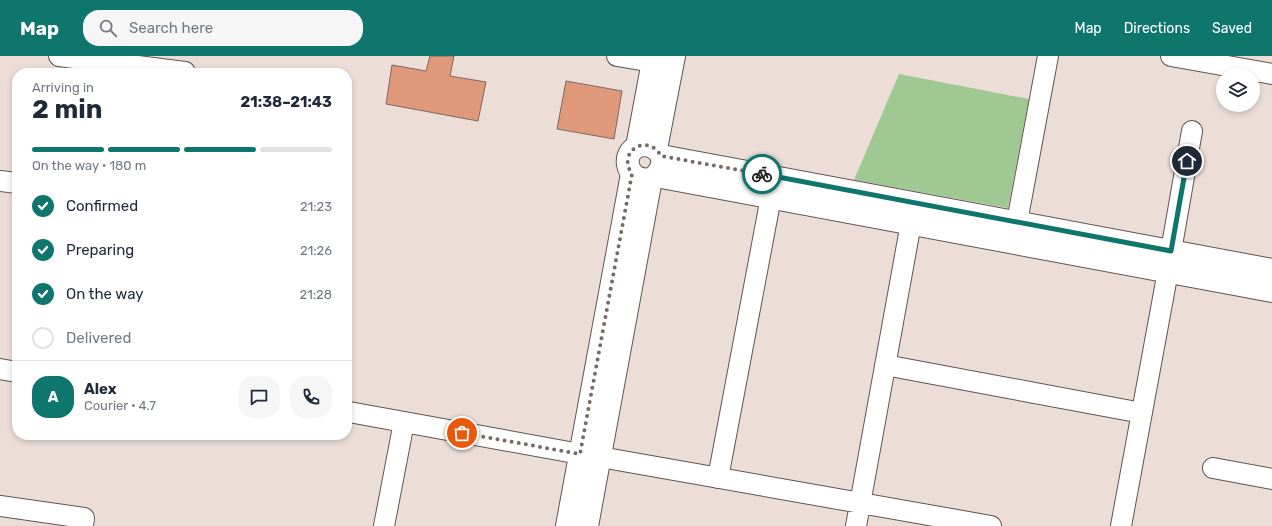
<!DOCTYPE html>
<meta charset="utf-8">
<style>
:root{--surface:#fff;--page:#f6f6f7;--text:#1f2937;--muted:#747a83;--line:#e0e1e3;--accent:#0f766e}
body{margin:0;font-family:Rubik,sans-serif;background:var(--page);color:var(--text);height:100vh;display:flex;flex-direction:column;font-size:15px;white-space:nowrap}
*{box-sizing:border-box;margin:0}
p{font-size:13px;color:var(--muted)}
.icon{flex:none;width:22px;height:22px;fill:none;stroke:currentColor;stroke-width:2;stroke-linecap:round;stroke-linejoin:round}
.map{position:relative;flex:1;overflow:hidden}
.drawer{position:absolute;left:12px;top:12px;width:340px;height:372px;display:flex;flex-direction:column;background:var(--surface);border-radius:16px;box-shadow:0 2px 6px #0003}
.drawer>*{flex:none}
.tools{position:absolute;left:1216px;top:12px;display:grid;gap:8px}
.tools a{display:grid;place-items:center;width:44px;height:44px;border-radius:50%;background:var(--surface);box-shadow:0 2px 6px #0003;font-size:20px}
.pin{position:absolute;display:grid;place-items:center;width:34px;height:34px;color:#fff;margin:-17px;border:2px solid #fff;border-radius:50%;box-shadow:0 1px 4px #0007}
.courier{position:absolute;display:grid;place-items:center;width:40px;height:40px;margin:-20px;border:3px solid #0f766e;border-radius:50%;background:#fff;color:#222;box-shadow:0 1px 5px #0007}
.overview em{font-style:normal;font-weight:700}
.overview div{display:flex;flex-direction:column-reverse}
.overview{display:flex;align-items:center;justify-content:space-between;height:68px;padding:0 20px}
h1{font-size:26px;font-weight:700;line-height:30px}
.bar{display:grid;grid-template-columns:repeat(4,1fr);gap:6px 4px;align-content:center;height:48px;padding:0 20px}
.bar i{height:5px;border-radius:3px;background:var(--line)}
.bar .active{background:var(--accent)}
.bar p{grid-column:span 4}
.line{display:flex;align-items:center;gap:10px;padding:0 20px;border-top:1px solid var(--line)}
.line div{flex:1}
.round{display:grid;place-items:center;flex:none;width:42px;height:42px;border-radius:16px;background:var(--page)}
ol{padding:0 20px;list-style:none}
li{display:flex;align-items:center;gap:12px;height:44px}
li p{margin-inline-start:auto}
li .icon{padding:4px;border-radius:50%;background:var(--accent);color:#fff;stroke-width:4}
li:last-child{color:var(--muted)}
li i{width:22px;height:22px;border:2px solid var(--line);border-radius:50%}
header{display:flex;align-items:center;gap:24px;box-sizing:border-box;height:56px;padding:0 20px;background:var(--accent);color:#fff}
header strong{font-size:19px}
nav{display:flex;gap:22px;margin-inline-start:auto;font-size:14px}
.search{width:280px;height:36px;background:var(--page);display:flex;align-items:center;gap:10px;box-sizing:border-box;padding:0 14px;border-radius:16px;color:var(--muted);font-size:15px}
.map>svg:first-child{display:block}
</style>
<header>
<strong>Map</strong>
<div class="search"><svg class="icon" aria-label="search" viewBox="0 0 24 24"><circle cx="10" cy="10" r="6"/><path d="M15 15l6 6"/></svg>Search here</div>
<nav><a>Map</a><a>Directions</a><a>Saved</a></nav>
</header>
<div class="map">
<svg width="1272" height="470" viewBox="0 0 1272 470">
<rect width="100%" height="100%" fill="#ecddd7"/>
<path fill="#9fc893" d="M899,18L1029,43L1008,152L854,124Z"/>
<path fill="#df987a" stroke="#776a65" d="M430,0H454L450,20L486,26L478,65L386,48L392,9L426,15Z
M566,25L622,35L614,83L557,73Z"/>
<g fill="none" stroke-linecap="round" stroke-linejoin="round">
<defs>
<path id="minor" d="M59,0L185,16
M617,0L653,6
M1171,0L1272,18
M0,125L17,127
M1017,166L1048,0
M1171,195L1192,75
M885,309L1142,357
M0,313L17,316
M349,356L580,398
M600,401L991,470
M1213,412L1272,423
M718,422L771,141
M0,450L84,462L83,470
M384,470L404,366
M856,470L911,167
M1121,470L1168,215"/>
<path id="tertiary" d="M637,91L654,0
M656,93L674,0
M661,100L1272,214
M656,120L1272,235
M567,470L632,118
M587,470L651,123C661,117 667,104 658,95C654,91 649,89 644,89C619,91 624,128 651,123"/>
</defs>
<use href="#minor" stroke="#615550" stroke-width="22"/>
<use href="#tertiary" stroke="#615550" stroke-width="24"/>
<use href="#minor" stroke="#fff" stroke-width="20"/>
<use href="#tertiary" stroke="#fff" stroke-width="22"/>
</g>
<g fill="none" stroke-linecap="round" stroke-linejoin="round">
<path stroke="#746b67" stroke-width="4" stroke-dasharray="0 7.2" d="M462,377L580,398L632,118C616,94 649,77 661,100L762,118"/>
<path stroke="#0f766e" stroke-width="5" d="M762,118L1171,195L1187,105"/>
</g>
</svg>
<div class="tools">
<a><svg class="icon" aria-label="layers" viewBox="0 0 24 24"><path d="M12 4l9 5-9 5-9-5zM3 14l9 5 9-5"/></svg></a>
</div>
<div class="pin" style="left:462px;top:377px;background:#ea580c"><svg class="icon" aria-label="bag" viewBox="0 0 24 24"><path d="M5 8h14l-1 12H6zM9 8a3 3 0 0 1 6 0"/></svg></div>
<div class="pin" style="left:1187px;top:105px;background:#1f2937"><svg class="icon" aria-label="home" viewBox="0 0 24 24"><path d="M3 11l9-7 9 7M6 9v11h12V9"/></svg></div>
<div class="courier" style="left:762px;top:118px"><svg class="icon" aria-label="bike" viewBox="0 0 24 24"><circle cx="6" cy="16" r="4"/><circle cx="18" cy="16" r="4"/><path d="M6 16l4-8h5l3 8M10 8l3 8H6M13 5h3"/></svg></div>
<section class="drawer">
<div class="overview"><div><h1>2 min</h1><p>Arriving in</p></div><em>21:38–21:43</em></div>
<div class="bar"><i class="active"></i><i class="active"></i><i class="active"></i><i></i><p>On the way · 180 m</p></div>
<ol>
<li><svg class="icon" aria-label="check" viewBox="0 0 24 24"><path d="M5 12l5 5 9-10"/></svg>Confirmed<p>21:23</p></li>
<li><svg class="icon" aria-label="check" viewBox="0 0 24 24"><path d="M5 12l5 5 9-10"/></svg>Preparing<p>21:26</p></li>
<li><svg class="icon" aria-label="check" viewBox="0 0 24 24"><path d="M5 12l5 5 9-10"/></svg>On the way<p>21:28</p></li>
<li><i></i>Delivered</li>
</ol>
<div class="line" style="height:72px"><b class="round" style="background:var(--accent);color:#fff">A</b><div><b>Alex</b><p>Courier · 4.7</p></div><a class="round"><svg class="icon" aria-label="chat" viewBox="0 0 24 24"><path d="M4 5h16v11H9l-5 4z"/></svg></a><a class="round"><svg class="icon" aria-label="phone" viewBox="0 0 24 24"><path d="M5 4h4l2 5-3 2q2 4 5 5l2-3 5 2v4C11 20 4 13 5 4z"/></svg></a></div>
</section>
</div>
